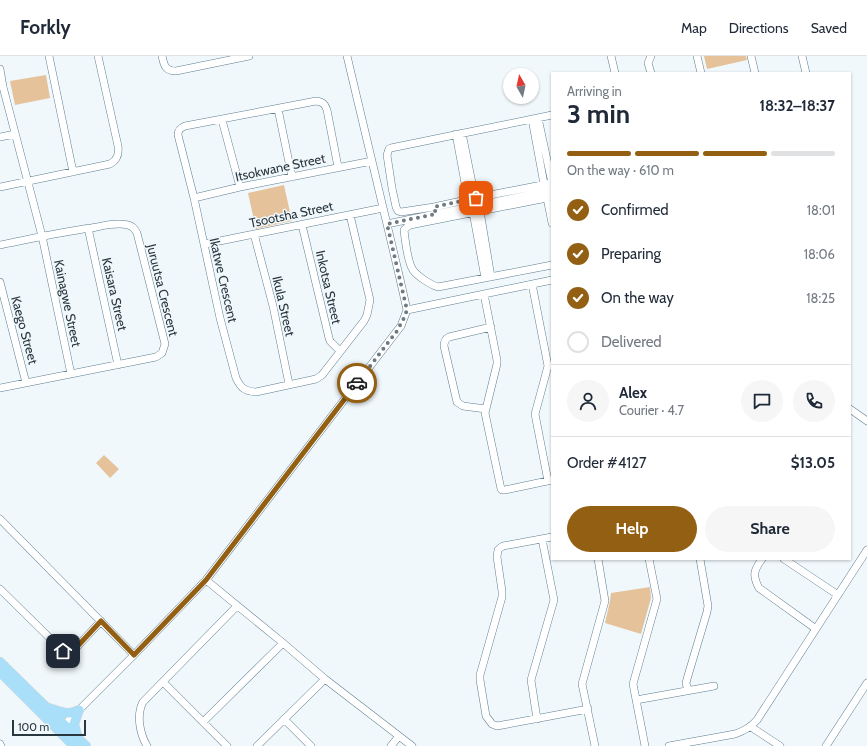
<!DOCTYPE html>
<meta charset="utf-8">
<style>
:root{--surface:#fff;--page:#f6f6f7;--text:#1f2937;--muted:#747a83;--line:#e0e1e3;--accent:#935f12}
body{margin:0;font-family:Cabin,sans-serif;background:var(--page);color:var(--text);height:100vh;display:flex;flex-direction:column;font-size:15px;white-space:nowrap}
*{box-sizing:border-box;margin:0}
p{font-size:13px;color:var(--muted)}
.icon{flex:none;width:22px;height:22px;fill:none;stroke:currentColor;stroke-width:2;stroke-linecap:round;stroke-linejoin:round}
.map{position:relative;flex:1;overflow:hidden}
.panel{position:absolute;left:551px;top:16px;width:300px;height:488px;display:flex;flex-direction:column;background:var(--surface);border-radius:0px;box-shadow:0 1px 3px #0004}
.panel>*{flex:none}
.needle{width:26px;rotate:351deg}
.fabs{position:absolute;left:503px;top:12px;display:grid;gap:8px}
.fabs a{display:grid;place-items:center;width:36px;height:36px;border-radius:50%;background:var(--surface);box-shadow:0 1px 3px #0004;font-size:20px}
.scale{position:absolute;left:12px;bottom:10px;width:74px;box-sizing:border-box;padding-left:4px;border:2px solid #29373f;border-top:0;font-size:11px;line-height:14px;white-space:nowrap;color:#29373f;-webkit-text-stroke:3px #f1f8fc;paint-order:stroke}
.pin{position:absolute;display:grid;place-items:center;width:34px;height:34px;color:#fff;margin:-17px;border-radius:8px;box-shadow:0 2px 6px #0006}
.courier{position:absolute;display:grid;place-items:center;width:40px;height:40px;margin:-20px;border:3px solid #935f12;border-radius:50%;background:#fff;color:#222;box-shadow:0 1px 5px #0007}
.overview em{font-style:normal;font-weight:700}
.overview div{display:flex;flex-direction:column-reverse}
.overview{display:flex;align-items:center;justify-content:space-between;height:68px;padding:0 16px}
h1{font-size:26px;font-weight:700;line-height:30px}
.bar{display:grid;grid-template-columns:repeat(4,1fr);gap:6px 4px;align-content:center;height:48px;padding:0 16px}
.bar i{height:5px;border-radius:3px;background:var(--line)}
.bar .active{background:var(--accent)}
.bar p{grid-column:span 4}
.line{display:flex;align-items:center;gap:10px;padding:0 16px;border-top:1px solid var(--line)}
.line div{flex:1}
.round{display:grid;place-items:center;flex:none;width:42px;height:42px;border-radius:21px;background:var(--page)}
ol{padding:0 16px;list-style:none}
li{display:flex;align-items:center;gap:12px;height:44px}
li p{margin-inline-start:auto}
li .icon{padding:4px;border-radius:50%;background:var(--accent);color:#fff;stroke-width:4}
li:last-child{color:var(--muted)}
li i{width:22px;height:22px;border:2px solid var(--line);border-radius:50%}
.button{display:flex;gap:8px;margin-top:auto;padding:8px 16px}
.button a{flex:1;height:46px;border-radius:24px;background:var(--accent);color:#fff;font-size:16px;font-weight:700;line-height:46px;text-align:center}
.button a+a{background:var(--page);color:var(--text)}
header{display:flex;align-items:center;gap:24px;box-sizing:border-box;height:56px;padding:0 20px;background:var(--surface);border-bottom:1px solid var(--line)}
header strong{font-size:19px}
nav{display:flex;gap:22px;margin-inline-start:auto;font-size:14px}
.map>svg:first-child{display:block}
</style>
<header>
<strong>Forkly</strong>
<nav><a>Map</a><a>Directions</a><a>Saved</a></nav>
</header>
<div class="map">
<svg width="867" height="690" viewBox="0 0 867 690">
<rect width="100%" height="100%" fill="#f1f8fc"/>
<path fill="#e5c29a" d="M704,0H746L747,4L707,13Z
M46,19L50,42L15,49L10,25Z
M284,129L292,165L256,173L248,137Z
M104,399L119,413L110,422L96,407Z
M650,531L651,542L641,578L605,567L610,545L611,537Z"/>
<g fill="none" stroke-linecap="round" stroke-linejoin="round">
<defs>
<path id="minor" d="M49,0L73,116
M162,0C164,9 165,15 176,15L249,0
M611,0L615,17
M651,0L648,7L651,17
M697,0L701,17
M751,0L755,17
M802,0L806,17
M0,13L3,31L42,180L71,318
M278,53L292,121
M552,59L391,92L389,93L387,99L392,132L396,151L398,155L401,156L434,151L475,142L552,127
M538,62L552,127
M532,63L544,128
M222,64L240,131
M462,77L475,142
M456,78L468,143
M0,81L15,78
M338,111L327,54C325,48 323,46 316,45L185,70C180,72 178,74 178,79L194,142L220,262L236,322C241,332 244,335 256,336L316,323L322,319L364,265L367,259L370,244L350,159
M0,131L110,108C118,104 119,98 118,90L98,0
M552,141L410,169L407,171L404,174C405,183 408,207 413,214C417,220 431,229 438,231L552,209
M194,142L240,131L372,105
M547,142L552,167
M480,155L491,221
M473,156L485,222
M387,168L552,134
M302,169L329,282L330,285L340,295
M88,172L118,309
M254,178L273,250L289,328
M205,188L383,152
M0,189C30,183 60,176 91,172C103,170 116,166 128,169C133,170 135,173 137,177L165,288L162,297L156,301L0,332
M0,226L26,327
M532,228L548,310L535,358L548,425
M484,238L497,304V308L485,357L501,433L502,434H505L552,424
M407,254L552,224
M486,353L463,350L457,346L444,290C444,286 445,283 449,281L491,271
M850,353L867,365
M0,463L134,599
M552,481L503,490L500,492L498,494L497,501L502,535V541L480,619V624L486,660L492,668L497,670L588,653
M762,503C754,514 752,519 759,532L816,573
M784,503L838,539
M206,524L283,587L325,623L412,690
M0,533L63,595L68,596L74,594L101,565
M163,626L227,690
M688,635L686,627L687,623L707,556L708,550L700,503
M636,644L714,630
M284,663L311,690
M537,663L531,624L554,544L542,483
M203,666L283,587
M751,671L780,690
M61,672L134,599L206,524L397,275L401,270L407,254L400,223L347,0
M0,688L1,690
M147,690C140,678 136,659 143,646L237,550
M257,690L325,623
M391,690L399,680
M595,690L582,628L605,545L598,503
M645,690L633,628L657,543L649,503
M669,690L735,678C744,675 751,671 757,664L867,494
M826,690L867,627"/>
<path id="major" d="M0,606L86,690
M0,616L74,690
M49,652C61,656 68,660 79,654
M77,679L74,668L79,654"/>
</defs>
<use href="#minor" stroke="#5d7e90" stroke-width="8"/>
<use href="#major" stroke="#d0d3d5" stroke-width="10"/>
<use href="#minor" stroke="#fff" stroke-width="7"/>
<use href="#major" stroke="#aadff9" stroke-width="9"/>
</g>
<g fill="none" stroke-linecap="round" stroke-linejoin="round">
<path stroke="#6f7b81" stroke-width="4" stroke-dasharray="0 7.2" d="M357,327L397,275L404,262L407,254L400,224L387,168L436,158L434,151L476,142"/>
<path stroke="#935f12" stroke-width="5" d="M63,595L68,596L74,594L101,565L134,599L206,524L357,327"/>
</g>
<g text-anchor="middle" stroke-width="3" stroke-linejoin="round" paint-order="stroke">
<g font-size="13" fill="#29373f" stroke="#f1f8fc">
<text transform="translate(280 111) rotate(-12)" y="5">Itsokwane Street</text>
<text transform="translate(291 158) rotate(-12)" y="5">Tsootsha Street</text>
<text transform="translate(224 224) rotate(77)" y="5">Ikatwe Crescent</text>
<text transform="translate(329 231) rotate(77)" y="5">Inkotsa Street</text>
<text transform="translate(163 234) rotate(76)" y="5">Juruutsa Crescent</text>
<text transform="translate(115 238) rotate(77)" y="5">Kaisara Street</text>
<text transform="translate(68 247) rotate(78)" y="5">Kainagwe Street</text>
<text transform="translate(284 250) rotate(77)" y="5">Ikula Street</text>
<text transform="translate(25 274) rotate(75)" y="5">Kaego Street</text>
</g>
</g>
</svg>
<div class="fabs">
<a><svg class="needle" viewBox="-14 -14 28 28"><path d="M0-13l5 13h-10z" fill="#e53935"/><path d="M0 13l5-13h-10z" fill="#747a83"/></svg></a>
</div>
<div class="scale">100 m</div>
<div class="pin" style="left:476px;top:142px;background:#ea580c"><svg class="icon" aria-label="bag" viewBox="0 0 24 24"><path d="M5 8h14l-1 12H6zM9 8a3 3 0 0 1 6 0"/></svg></div>
<div class="pin" style="left:63px;top:595px;background:#1f2937"><svg class="icon" aria-label="home" viewBox="0 0 24 24"><path d="M3 11l9-7 9 7M6 9v11h12V9"/></svg></div>
<div class="courier" style="left:357px;top:327px"><svg class="icon" aria-label="car" viewBox="0 0 24 24"><path d="M5 17H2v-5l4-1 3-4h7l3 4 3 1v5h-3M9 17h6M6 11h13"/><circle cx="7" cy="17" r="2"/><circle cx="17" cy="17" r="2"/></svg></div>
<section class="panel">
<div class="overview"><div><h1>3 min</h1><p>Arriving in</p></div><em>18:32–18:37</em></div>
<div class="bar"><i class="active"></i><i class="active"></i><i class="active"></i><i></i><p>On the way · 610 m</p></div>
<ol>
<li><svg class="icon" aria-label="check" viewBox="0 0 24 24"><path d="M5 12l5 5 9-10"/></svg>Confirmed<p>18:01</p></li>
<li><svg class="icon" aria-label="check" viewBox="0 0 24 24"><path d="M5 12l5 5 9-10"/></svg>Preparing<p>18:06</p></li>
<li><svg class="icon" aria-label="check" viewBox="0 0 24 24"><path d="M5 12l5 5 9-10"/></svg>On the way<p>18:25</p></li>
<li><i></i>Delivered</li>
</ol>
<div class="line" style="height:72px"><a class="round"><svg class="icon" aria-label="person" viewBox="0 0 24 24"><circle cx="12" cy="8" r="4"/><path d="M4 21q1-7 8-7t8 7"/></svg></a><div><b>Alex</b><p>Courier · 4.7</p></div><a class="round"><svg class="icon" aria-label="chat" viewBox="0 0 24 24"><path d="M4 5h16v11H9l-5 4z"/></svg></a><a class="round"><svg class="icon" aria-label="phone" viewBox="0 0 24 24"><path d="M5 4h4l2 5-3 2q2 4 5 5l2-3 5 2v4C11 20 4 13 5 4z"/></svg></a></div>
<div class="line" style="height:52px"><div>Order #4127</div><b>$13.05</b></div>
<div class="button"><a>Help</a><a>Share</a></div>
</section>
</div>
